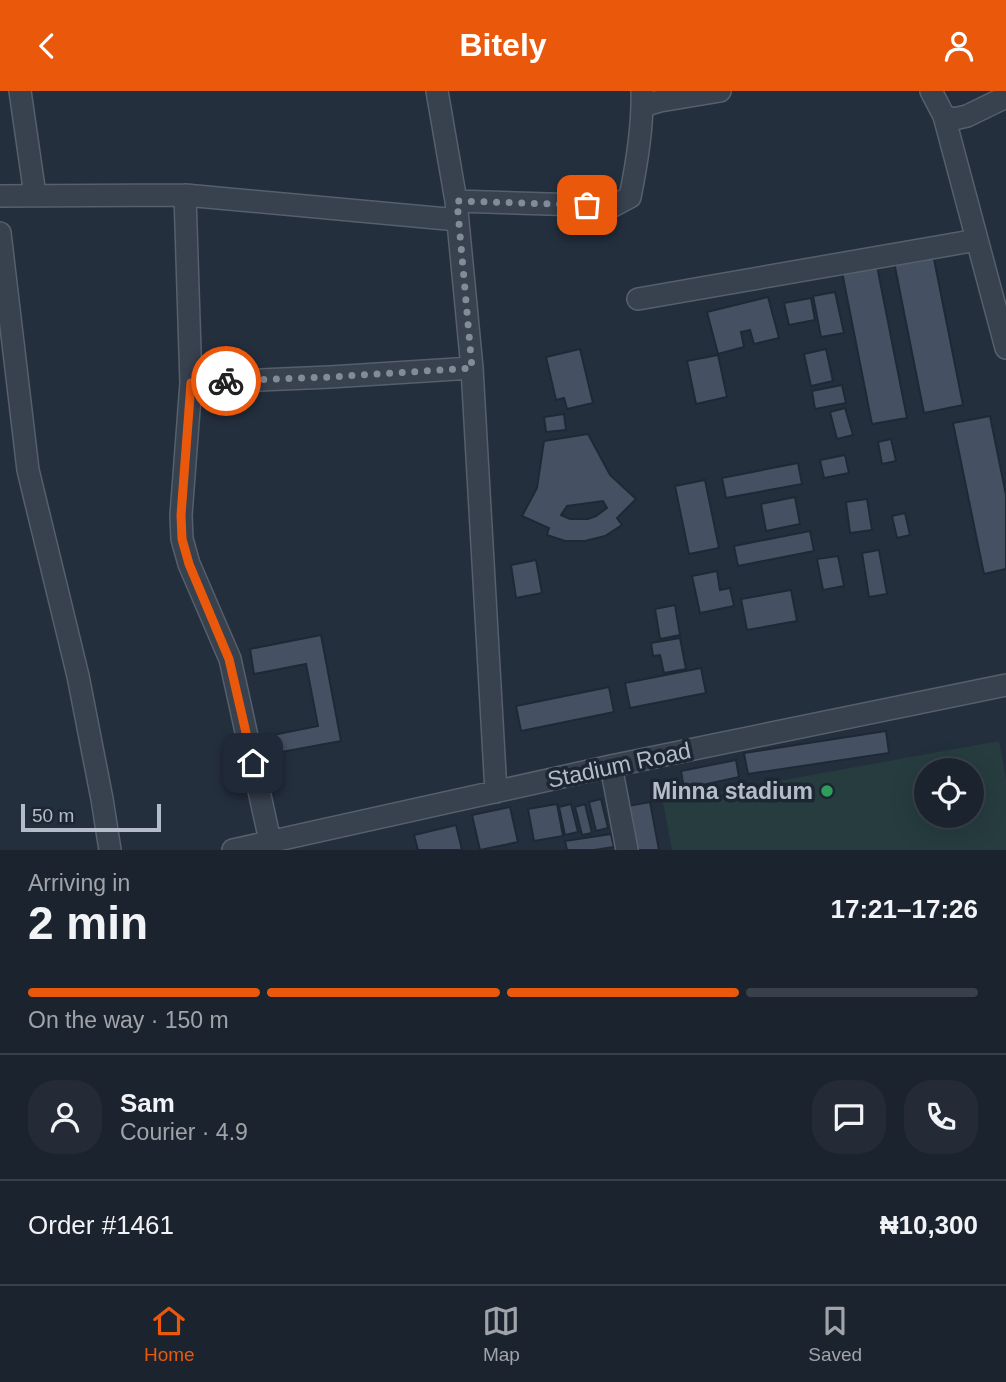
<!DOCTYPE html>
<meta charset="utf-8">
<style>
:root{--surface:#1b232e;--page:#242b36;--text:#f1f3f6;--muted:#a0a4aa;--line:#39404a;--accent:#ea580c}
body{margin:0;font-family:Helvetica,sans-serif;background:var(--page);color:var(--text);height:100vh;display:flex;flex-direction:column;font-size:26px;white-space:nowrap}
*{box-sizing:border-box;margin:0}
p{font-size:23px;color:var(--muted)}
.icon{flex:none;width:38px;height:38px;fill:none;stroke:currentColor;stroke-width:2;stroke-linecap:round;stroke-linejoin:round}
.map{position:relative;height:759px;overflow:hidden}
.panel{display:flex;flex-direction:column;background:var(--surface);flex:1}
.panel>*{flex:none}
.fabs{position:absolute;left:914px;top:667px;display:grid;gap:14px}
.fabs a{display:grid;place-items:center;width:70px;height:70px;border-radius:50%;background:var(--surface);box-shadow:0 7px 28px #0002,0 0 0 2px var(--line);font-size:35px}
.scale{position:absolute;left:21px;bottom:18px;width:140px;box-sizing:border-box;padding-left:7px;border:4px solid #b4bcc9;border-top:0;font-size:19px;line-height:24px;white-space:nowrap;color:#b4bcc9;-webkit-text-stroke:5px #1d2633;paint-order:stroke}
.pin{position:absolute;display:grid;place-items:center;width:60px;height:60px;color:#fff;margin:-30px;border-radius:14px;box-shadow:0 4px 10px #0006}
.courier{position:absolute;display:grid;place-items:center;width:70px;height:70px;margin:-35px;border:5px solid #ea580c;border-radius:50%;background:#fff;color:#222;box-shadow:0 2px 9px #0007}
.headline em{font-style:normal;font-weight:600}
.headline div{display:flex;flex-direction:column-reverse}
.headline{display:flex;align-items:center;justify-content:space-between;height:119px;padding:0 28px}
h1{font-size:46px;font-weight:600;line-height:52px}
.bar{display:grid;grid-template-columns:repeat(4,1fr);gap:10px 7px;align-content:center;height:84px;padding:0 28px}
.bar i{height:9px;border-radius:5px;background:var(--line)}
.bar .current{background:var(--accent)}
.bar p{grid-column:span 4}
.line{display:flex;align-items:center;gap:18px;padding:0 28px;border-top:2px solid var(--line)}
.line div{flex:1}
.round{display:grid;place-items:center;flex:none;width:74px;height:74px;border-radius:28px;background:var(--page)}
header{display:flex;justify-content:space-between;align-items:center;height:91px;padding:0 28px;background:var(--accent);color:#fff;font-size:32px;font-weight:600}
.menu{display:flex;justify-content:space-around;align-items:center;height:98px;border-top:2px solid var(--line);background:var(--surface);font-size:19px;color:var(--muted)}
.menu a{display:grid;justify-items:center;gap:4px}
.menu .current{color:var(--accent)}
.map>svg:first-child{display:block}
</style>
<header><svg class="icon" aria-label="back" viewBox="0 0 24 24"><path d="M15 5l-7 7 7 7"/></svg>Bitely<svg class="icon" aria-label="person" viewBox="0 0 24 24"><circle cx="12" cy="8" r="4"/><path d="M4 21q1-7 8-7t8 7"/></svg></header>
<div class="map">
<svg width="1006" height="759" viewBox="0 0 1006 759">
<rect width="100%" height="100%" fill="#242f3e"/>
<path fill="#263c3f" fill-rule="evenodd" d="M999,650L1006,688V759H672L663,711ZM926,679H971V724H926Z"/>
<path fill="#455162" stroke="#1f2835" stroke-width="2" fill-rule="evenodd" d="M933,163L963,314L924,322L894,171Z
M877,175L907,327L872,333L842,181Z
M835,201L844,242L821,246L813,205Z
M768,206L779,247L754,253L750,239L741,241L744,256L718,263L707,221Z
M811,207L815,229L789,234L784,212Z
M580,258L593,312L567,318L564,307L556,309L546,266Z
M826,258L833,290L811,295L804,263Z
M718,264L727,306L696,313L687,270Z
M842,294L846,312L815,318L812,300Z
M845,317L853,344L837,348L830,321Z
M564,323L566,339L546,341L544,326Z
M990,325L1006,404V478L984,483L953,332Z
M588,343L610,384L636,408L617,427L622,434L605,445L585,450H565L547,444L549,437L522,425L537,397L544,350ZM603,410L607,417L596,425L588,428H570L561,424L567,415Z
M891,348L896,370L882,373L878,351Z
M845,364L849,382L824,387L820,369Z
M798,372L802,393L726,407L722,387Z
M705,389L719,457L689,463L675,395Z
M795,406L800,433L766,440L761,413Z
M867,408L872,439L850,442L846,411Z
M905,422L910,444L897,447L892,425Z
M810,440L814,460L738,475L734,455Z
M879,459L887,503L869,506L862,462Z
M838,465L844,495L823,499L817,468Z
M536,469L542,502L516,507L511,474Z
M717,480L720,499L730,497L734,515L700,522L692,485Z
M791,499L797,530L747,539L741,508Z
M675,514L680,544L660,548L655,518Z
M321,544L341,650L271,663L268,645L318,635L306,573L254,583L250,558Z
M680,547L686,578L664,582L660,564L653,565L651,552Z
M701,577L706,602L630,617L625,592Z
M609,596L614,621L521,640L516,615Z
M886,640L889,662L748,683L744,662Z
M736,669L739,686L684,698L681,680Z
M601,708L608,737L596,740L589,711Z
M650,711L659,759H636L628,715Z
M557,713L563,745L534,750L528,718Z
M571,713L578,741L565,744L559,716Z
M585,713L592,742L582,744L575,716Z
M510,716L518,751L480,759L472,724Z
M456,734L462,759H418L414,744Z
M611,743L614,756L594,759H567L565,750Z"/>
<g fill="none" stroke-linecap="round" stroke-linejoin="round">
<defs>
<path id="minor" d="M20,0L35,104
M437,0L456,110L472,277L496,701
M931,0L944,25L954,28L967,25L1006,6
M643,15L660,10L720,0
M944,25L1006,257
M185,104L191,292L181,424L182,448L189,473L230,568L272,759
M0,105L185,104L458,129
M456,110L613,115L630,106C637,72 643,35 642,0
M0,142L28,379L78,585L102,708L110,759
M638,208L977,149
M191,292L330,286L472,277
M611,675L627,759
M233,759L611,675L1006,594"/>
</defs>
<use href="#minor" stroke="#565f6c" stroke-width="24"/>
<use href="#minor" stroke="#38414e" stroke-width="21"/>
</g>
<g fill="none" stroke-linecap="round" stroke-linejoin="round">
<path stroke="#828b98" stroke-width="7" stroke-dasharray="0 12.6" d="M226,290L330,286L472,277L457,110L587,114"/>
<path stroke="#ea580c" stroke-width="9" d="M226,290L191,292L181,424L182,448L189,473L229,568L253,672"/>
</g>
<circle fill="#2e9e5b" stroke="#1d2633" stroke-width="2.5" cx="827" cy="700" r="7"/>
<g text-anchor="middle" stroke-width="7" stroke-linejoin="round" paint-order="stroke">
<g font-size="23" fill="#b4bcc9" stroke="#1d2633">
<text transform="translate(619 674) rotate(-12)" y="8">Stadium Road</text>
</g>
<g font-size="23" font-weight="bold" fill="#b4bcc9" stroke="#1d2633" text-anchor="end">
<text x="813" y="708">Minna stadium</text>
</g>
</g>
</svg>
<div class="fabs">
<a><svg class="icon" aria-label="locate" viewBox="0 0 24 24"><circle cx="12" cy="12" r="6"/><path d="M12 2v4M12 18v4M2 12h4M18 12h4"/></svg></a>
</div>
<div class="scale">50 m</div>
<div class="pin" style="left:587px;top:114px;background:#ea580c"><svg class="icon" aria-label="bag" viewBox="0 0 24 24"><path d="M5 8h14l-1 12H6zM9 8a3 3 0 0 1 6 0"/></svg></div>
<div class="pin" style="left:253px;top:672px;background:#1f2937"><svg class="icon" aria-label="home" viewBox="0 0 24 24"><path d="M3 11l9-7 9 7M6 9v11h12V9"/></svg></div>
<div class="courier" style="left:226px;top:290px"><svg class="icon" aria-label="bike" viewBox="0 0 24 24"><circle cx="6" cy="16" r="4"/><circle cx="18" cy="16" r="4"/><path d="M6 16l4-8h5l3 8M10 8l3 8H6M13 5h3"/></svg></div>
</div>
<section class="panel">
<div class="headline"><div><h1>2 min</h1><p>Arriving in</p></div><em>17:21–17:26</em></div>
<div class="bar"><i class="current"></i><i class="current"></i><i class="current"></i><i></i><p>On the way · 150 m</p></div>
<div class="line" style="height:126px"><a class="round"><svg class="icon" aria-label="person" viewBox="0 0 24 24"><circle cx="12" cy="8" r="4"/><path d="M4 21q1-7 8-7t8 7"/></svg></a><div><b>Sam</b><p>Courier · 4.9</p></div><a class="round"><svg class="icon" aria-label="chat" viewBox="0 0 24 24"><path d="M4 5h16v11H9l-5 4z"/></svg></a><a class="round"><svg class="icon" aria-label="phone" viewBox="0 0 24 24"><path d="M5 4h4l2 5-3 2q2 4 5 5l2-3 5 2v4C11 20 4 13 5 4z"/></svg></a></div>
<div class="line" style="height:91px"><div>Order #1461</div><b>₦10,300</b></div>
</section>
<nav class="menu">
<a class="current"><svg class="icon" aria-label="home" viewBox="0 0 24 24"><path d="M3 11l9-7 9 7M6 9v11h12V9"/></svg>Home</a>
<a><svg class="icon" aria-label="map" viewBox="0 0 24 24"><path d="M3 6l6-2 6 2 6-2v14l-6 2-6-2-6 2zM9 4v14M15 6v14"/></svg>Map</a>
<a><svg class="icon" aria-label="saved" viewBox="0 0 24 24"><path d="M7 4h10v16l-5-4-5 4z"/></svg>Saved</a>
</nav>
